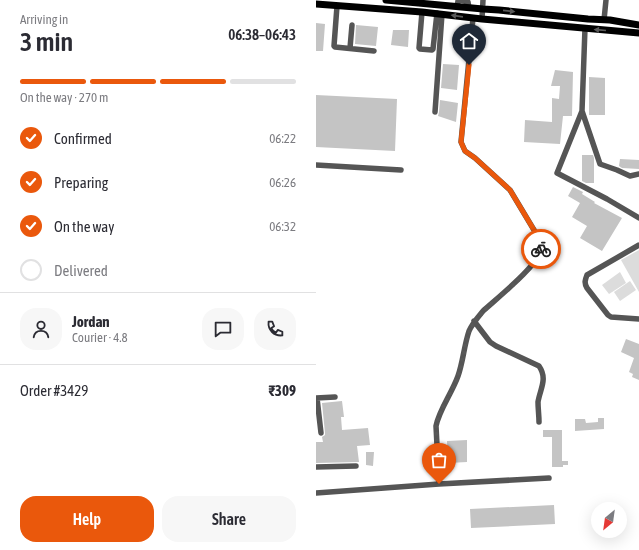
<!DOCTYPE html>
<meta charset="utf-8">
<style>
:root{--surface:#fff;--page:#f7f7f7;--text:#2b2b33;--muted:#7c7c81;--line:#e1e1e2;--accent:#ea580c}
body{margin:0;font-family:"Asap Condensed",sans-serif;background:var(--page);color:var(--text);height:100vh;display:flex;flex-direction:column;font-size:15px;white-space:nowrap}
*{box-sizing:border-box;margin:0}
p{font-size:13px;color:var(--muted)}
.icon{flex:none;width:22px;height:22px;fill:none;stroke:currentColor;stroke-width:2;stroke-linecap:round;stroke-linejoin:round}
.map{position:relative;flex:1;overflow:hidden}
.panel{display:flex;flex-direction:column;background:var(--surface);width:316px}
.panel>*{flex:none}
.needle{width:26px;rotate:209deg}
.fabs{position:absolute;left:275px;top:502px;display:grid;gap:8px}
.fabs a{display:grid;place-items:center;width:36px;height:36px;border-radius:50%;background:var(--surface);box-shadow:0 4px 16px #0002;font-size:20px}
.pin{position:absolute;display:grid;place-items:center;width:34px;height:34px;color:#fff;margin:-41px -17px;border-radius:50% 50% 50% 0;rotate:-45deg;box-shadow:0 0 4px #0007}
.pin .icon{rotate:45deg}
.courier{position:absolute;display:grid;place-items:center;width:40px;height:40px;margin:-20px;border:3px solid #ea580c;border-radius:50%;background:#fff;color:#222;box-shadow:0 1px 5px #0007}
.headline em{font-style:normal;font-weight:600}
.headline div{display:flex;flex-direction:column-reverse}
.headline{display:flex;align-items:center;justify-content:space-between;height:68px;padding:0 20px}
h1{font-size:26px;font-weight:600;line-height:30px}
.bar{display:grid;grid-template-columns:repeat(4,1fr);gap:6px 4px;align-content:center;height:48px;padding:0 20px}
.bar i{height:5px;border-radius:3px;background:var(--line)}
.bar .active{background:var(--accent)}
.bar p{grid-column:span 4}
.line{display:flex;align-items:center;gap:10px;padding:0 20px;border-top:1px solid var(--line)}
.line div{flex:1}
.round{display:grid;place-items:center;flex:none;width:42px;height:42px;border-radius:16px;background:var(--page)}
ol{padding:0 20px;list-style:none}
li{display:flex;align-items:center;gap:12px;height:44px}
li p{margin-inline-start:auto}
li .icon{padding:4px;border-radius:50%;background:var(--accent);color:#fff;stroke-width:4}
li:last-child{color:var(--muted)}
li i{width:22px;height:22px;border:2px solid var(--line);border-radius:50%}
.cta{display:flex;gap:8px;margin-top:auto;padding:8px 20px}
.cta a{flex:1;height:46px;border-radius:16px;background:var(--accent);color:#fff;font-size:16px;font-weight:600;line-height:46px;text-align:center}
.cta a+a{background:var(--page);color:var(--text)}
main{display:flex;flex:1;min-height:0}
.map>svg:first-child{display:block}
</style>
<main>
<section class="panel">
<div class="headline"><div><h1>3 min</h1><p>Arriving in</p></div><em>06:38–06:43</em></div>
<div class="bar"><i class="active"></i><i class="active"></i><i class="active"></i><i></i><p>On the way · 270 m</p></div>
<ol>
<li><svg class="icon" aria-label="check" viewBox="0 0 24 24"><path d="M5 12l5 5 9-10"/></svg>Confirmed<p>06:22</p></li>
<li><svg class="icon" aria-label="check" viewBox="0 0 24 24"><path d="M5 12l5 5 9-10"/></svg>Preparing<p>06:26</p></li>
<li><svg class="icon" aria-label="check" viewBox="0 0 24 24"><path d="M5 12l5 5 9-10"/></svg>On the way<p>06:32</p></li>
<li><i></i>Delivered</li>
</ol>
<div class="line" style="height:72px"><a class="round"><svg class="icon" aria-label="person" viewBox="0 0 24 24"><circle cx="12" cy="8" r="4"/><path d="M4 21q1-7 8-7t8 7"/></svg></a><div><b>Jordan</b><p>Courier · 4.8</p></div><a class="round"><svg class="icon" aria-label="chat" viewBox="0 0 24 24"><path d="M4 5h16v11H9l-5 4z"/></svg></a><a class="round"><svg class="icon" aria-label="phone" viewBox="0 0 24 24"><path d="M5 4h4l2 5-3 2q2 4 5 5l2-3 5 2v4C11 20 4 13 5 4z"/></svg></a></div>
<div class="line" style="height:52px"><div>Order #3429</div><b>₹309</b></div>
<div class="cta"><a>Help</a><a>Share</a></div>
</section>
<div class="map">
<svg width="323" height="550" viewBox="0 0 323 550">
<rect width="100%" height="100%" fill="#fff"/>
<path fill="#dcdcdc" d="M323,250V292L305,260Z
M304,272L310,283L293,294L286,285Z
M314,281L320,290L304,301L298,292Z"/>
<path fill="#c4c4c4" d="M0,23L9,24L7,51H0Z
M40,25L62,27L60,46L39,44Z
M77,30H93L92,47L75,45Z
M127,64L143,65L141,90L125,88Z
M239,70L257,72L256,116H247L244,144L208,142L209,120L236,122V98L243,99L244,86H235Z
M273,77L289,78V115H273Z
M0,95L81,99L79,151L0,147Z
M124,100L142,103L140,122L122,116L123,112Z
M266,155H277L278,158V183H270L266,181Z
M304,159L323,160V169L306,168L303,166Z
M257,187L267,192L266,194L279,202L278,203L306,218L286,251L264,238L271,226L256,217L264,203L252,196Z
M310,339L323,344V380L316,377L317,374L313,372L318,358L305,352Z
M26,401L28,417H25L26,430L52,428L54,445L41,446L43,462L0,463V442H7L6,437L9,435V433L6,403Z
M282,418H288V429L259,431V419H269L270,423L282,422Z
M227,430H246V461H252V465H247V467H236V437H227Z
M151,440V462L132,463L131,441Z
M50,452H58L57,466L50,465Z
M238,505L239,524L155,528L154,509Z"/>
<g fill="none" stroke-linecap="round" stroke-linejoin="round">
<path stroke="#555" stroke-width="5.5" d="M21,6L18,46L19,47L58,51
M141,7L142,1L144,0L152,2L153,8
M106,12L103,48L104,49L116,50L117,49L121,13
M166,19L167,0
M288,20L290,0
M269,28L266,111L241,173L291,199L323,218
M34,48L36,25
M266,111L284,164L301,170L314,176L323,174
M119,112L126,14
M0,165L85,170
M323,245L271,275C269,280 268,283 271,288L292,315L295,317L323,319
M158,321L174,342L180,346L223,366C232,379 224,389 222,402C222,409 223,415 223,422
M0,398L19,397
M1,398L5,433
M0,467L40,466
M123,484L120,426C123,410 136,393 142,376C147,362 148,346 153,331C156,324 162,317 167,311C180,299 224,264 225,249C225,246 224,243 224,240L194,190L159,158L149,151L145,142L157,18
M0,493L123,484L233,478"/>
<path stroke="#000" stroke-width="7" d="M70,0L167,9L183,10L272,19L294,20L323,25
M0,4L106,12L166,19L323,33"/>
</g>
<defs><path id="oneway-solid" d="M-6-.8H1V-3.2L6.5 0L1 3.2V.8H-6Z"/></defs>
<g fill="#595959">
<use href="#oneway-solid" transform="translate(193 11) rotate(6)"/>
<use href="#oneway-solid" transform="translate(141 16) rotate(-172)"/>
<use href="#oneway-solid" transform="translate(284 30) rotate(-175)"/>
</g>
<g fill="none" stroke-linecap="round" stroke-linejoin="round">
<path stroke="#595959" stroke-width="4" stroke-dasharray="0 7.2" d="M123,484L120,426C123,410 136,393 142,376C149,358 148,336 159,321C176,299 202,285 217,263C220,258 224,254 225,249"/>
<path stroke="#ea580c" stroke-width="5" d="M153,65L145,142L149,151L159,158L194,190L224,240L225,249"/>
</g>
</svg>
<div class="fabs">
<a><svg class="needle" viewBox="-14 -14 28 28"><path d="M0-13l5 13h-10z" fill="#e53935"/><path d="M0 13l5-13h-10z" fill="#7c7c81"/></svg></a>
</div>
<div class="pin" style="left:123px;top:484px;background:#ea580c"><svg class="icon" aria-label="bag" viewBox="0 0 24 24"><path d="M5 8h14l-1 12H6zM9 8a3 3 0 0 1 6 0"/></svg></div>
<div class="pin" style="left:153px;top:65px;background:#1f2937"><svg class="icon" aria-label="home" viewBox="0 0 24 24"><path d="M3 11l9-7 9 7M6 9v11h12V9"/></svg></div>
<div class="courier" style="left:225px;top:249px"><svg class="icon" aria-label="bike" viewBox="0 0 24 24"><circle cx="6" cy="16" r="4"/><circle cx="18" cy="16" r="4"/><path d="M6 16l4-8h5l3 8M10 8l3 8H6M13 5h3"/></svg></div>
</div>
</main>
